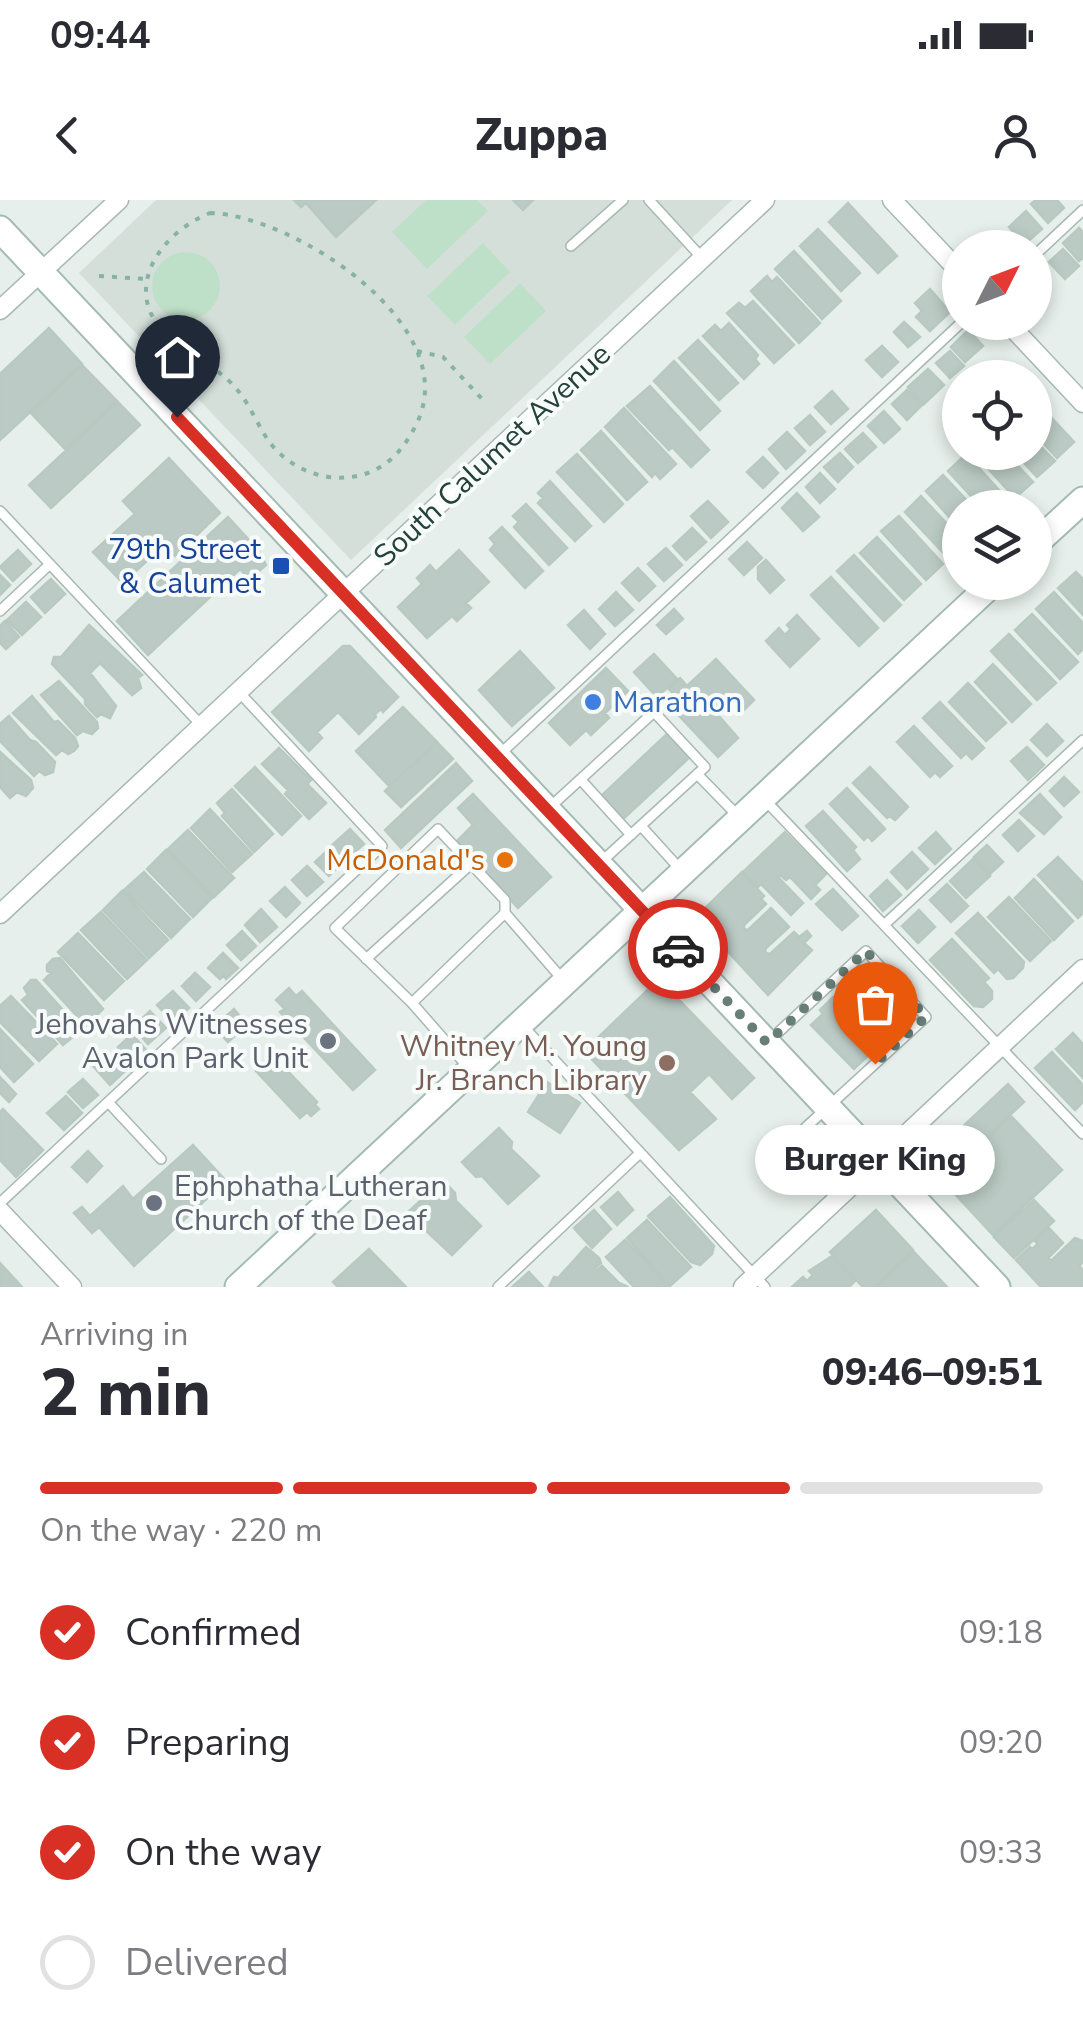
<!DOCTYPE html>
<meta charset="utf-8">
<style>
:root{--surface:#fff;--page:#f7f7f7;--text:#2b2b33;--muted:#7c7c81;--line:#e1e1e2;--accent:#d93025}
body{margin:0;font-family:"Nunito Sans",sans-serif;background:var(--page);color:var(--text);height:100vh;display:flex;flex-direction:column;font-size:38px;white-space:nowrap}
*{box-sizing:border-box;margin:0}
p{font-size:32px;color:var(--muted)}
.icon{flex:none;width:55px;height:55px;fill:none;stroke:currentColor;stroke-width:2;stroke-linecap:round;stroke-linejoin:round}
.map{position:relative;height:1087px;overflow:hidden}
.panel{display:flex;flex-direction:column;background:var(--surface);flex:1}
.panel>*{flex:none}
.needle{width:65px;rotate:48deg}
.controls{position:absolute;left:942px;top:30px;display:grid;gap:20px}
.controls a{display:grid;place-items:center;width:110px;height:110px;border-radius:50%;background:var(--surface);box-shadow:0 5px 15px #0003;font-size:50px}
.pin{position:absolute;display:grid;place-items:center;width:85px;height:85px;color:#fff;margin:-102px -42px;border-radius:50% 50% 50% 0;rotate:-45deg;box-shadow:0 0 10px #0007}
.pin .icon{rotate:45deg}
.courier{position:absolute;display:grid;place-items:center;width:100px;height:100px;margin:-50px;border:8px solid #d93025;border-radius:50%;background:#fff;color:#222;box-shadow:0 2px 12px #0007}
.bubble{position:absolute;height:70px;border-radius:35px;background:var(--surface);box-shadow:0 5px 15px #0003;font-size:32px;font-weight:800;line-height:70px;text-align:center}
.head em{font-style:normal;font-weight:800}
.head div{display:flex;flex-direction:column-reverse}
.head{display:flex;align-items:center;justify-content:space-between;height:170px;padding:0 40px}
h1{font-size:65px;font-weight:800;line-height:75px}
.bar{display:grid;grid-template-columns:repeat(4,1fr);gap:15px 10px;align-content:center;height:120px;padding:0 40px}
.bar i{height:12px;border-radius:8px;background:var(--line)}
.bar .active{background:var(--accent)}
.bar p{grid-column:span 4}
ol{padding:0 40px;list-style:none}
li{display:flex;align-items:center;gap:30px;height:110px}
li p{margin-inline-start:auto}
li .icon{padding:10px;border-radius:50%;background:var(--accent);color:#fff;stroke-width:4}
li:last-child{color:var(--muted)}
li i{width:55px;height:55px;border:5px solid var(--line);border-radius:50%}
.status{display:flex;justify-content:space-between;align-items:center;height:70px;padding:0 50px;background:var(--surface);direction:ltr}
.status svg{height:28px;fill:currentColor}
header{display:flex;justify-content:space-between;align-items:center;height:130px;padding:0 40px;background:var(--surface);font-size:45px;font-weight:800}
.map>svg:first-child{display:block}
</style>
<div class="status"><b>09:44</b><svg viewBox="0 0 49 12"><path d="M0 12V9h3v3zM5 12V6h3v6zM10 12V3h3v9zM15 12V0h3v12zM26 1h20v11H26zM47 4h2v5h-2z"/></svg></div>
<header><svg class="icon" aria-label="back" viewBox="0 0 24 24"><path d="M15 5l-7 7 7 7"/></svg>Zuppa<svg class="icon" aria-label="person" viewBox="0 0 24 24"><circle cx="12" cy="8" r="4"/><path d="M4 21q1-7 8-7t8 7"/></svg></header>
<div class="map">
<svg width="1083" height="1087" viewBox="0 0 1083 1087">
<rect width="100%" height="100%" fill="#e6efeb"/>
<path fill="#d4dfda" d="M156,0H732L351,360L79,73Z"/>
<path fill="#bfe0c8" d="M426,0H477L488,11L427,69L392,32Z
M483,43L510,72L455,125L427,96Z
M152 86a34 34 0 1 1 68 0a34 34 0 1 1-68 0Z
M520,83L546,111L490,164L464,137Z"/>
<path fill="#bbcac4" stroke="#b8c9c2" stroke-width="2.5" d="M294,0H376L336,37L306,3L301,7Z
M513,0H533L523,10Z
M1036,0H1057L1064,8L1048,23L1031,4Z
M848,3L897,56L878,73L829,22Z
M1026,11L1042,29L1025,44L1009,27Z
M1079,28L1083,32V58L1079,61L1063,43Z
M818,29L860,73L841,91L800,46Z
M1005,36L1015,48H993Z
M1063,49L1079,66L1065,79L1049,62Z
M794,51L841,101L822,119L775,69Z
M1035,67L1050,83L1035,97Z
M767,76L772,82L777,77L820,123L799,143L751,91Z
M930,89L950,112L930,131L916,117L922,111L915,103Z
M753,101L794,145L774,163L727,113L739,103L745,108Z
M904,122L920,137L908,147L894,132Z
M729,123L758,155L755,159L759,164L744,179L703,136L715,125L721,131Z
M49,128L82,164L0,240V174Z
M968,130L983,146L965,162L951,147Z
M698,140L738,183L719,200L679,158Z
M882,146L898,162L882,177L866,160Z
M950,151L964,166L950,178L936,163Z
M674,161L720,211L700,230L654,181Z
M82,165L117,201L65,249L31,213Z
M928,169L944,185L924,204L908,187Z
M650,186L709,250L691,267L672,247L669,250L627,206Z
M907,190L922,205L907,220L892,204Z
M832,191L848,209L831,224L815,207Z
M1035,200L1074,242L1057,258L1035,234Z
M118,202L140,225L51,308L29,285Z
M624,208L676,264L660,279L655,273L652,277L605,227Z
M884,211L900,229L884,243L868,226Z
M810,215L825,232L810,245L795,228Z
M601,231L647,282L627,300L581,250Z
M787,232L805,251L786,269L769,249Z
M863,233L876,247L858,263L845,249Z
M1035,241L1055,261L1037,277L1014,252H1035Z
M973,252H1005L1033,282L1015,298Z
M840,253L853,267L838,282L824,267Z
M577,254L623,304L604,322L557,272Z
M966,254L1010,302L1004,308H982L948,271Z
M763,257L778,273L763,288L747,272Z
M169,258L220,313L175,356L165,344L123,383L93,352L135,314L123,301Z
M820,273L835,289L820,303L806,287Z
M943,275L974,308H960V329L926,291Z
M550,281L591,326L575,341L538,303L543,298L538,293Z
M797,293L819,317L803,331L782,308Z
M921,296L960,338V348L949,359L905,312Z
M708,301L728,322L711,338L691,316Z
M526,304L567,348L549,365L514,327L519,322L513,316Z
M899,316L943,364L926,380L881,331Z
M228,317L259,351L266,365L250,379L240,369L148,455L117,421Z
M502,327L543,371L525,388L490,350L495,344L490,338Z
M692,328L706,342L686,360L673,346Z
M877,337L921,384L904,400L860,353Z
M747,342L762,358L744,375L729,359Z
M666,348L682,365L664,381L648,364Z
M18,350L31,364L13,381L0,367Z
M459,350L489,382L466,403L471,408L457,421L452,416L427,438L398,407L422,384L417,378L430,365L436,372Z
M854,355L901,405L884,421L837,371Z
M766,360L784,380L770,393L758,379V367Z
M638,368L655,386L639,401L622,383Z
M1076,372L1083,379V415L1058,388Z
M0,375L10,385L0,395Z
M831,377L878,428L859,446L811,395Z
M51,379L65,394L45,413L31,397Z
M616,392L633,410L615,426L599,409Z
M1054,392L1083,423V449L1078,454L1036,409Z
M26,402L41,417L22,435L7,420Z
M674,409L683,419L666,434L657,425Z
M584,410L605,434L590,449L568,425Z
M1032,414L1078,462L1060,479L1015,430Z
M797,415L819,439L790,467L766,441L779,428L785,435L791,429L787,425Z
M5,421L19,437L6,449L0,443V426Z
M89,425L142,475L138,478L141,488L132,495L100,463L90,473L116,506L110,518L101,514L97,517L85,504V499L52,464L54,457H61Z
M1009,434L1056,483L1037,500L991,451Z
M343,446H350L398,497L383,512L381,509L375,514L376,517L359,534L338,512L317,532L322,538L309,551L272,512Z
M520,451L554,488L512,526L479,490Z
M654,454L677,479L657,497L634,472Z
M716,459L754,500L739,515L729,504L726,506L729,509L718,515L738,538L718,557L669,505L677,498L669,489L680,478L687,486Z
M993,464L1031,504L1012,522L975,482Z
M606,468L628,491L605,513L609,518L591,535L586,530L570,545L549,523Z
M59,481L97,522L98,528L92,534L83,531L77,535L41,495Z
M968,483L1006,523L986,541L949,502Z
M32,496L54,522L58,521L75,538L78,546L74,551L68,554L62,550L56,555L13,513Z
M940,502L984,548L972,559L966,553L961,558L923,518Z
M403,507L437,542L389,586L356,551Z
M9,516L30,540L36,542L55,562L53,572L45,575L39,571L34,576L0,541V524Z
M1047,524L1063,541L1047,556L1031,540Z
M914,526L952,566L940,577L935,572L930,577L897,542Z
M669,532L691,556L621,621L599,598Z
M437,542L453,559L401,607L385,591Z
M1027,547L1044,565L1028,580L1011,561Z
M279,548L311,580L307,584L326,603L309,619L285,594L288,590L262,564Z
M0,552L31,580L33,588L26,596L17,592L10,598L0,587Z
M456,563L472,581L401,648L385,630Z
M255,567L301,616L282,635L235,586Z
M870,567L908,607L895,620L890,616L887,618L853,583Z
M1064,577L1079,592L1064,606L1050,591Z
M847,588L885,629L872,641L868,636L864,640L830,604Z
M232,589L273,634L254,652L222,616L225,613L217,603Z
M473,594L551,677L518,708L457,641L473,625L458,608Z
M1040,594L1061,617L1044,634L1020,613Z
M210,609L252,654L232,672L191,628Z
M823,611L856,647L853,650L860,659L847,671L806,626Z
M1019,620L1034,636L1018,651L1003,635Z
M350,629L364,644L345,661L331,646Z
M188,630L234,678L214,697L168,649Z
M785,632L826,674L815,685L820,690L811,699L790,677L786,680L780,675L778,677L803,703L791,715L761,684L758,687L743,672Z
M936,632L951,649L935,664L919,648Z
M987,645L1003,662L990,674L974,657Z
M329,649L342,663L329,676L315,662Z
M166,650L212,698L193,717L147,669Z
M912,652L928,669L907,689L891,672Z
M1058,657L1083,683V713L1078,718L1038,675Z
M973,659L990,676L966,698L950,681Z
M307,666L323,682L307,696L292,680Z
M144,672L190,719L171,738L124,690Z
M742,672L764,696L761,699L766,704L744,725V729L748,730L771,708L789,727L765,749L766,753L770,754L794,732L799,737L807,731L811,736L804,743L812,750L768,795L696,717Z
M1034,679L1073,721L1054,740L1015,698Z
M887,680L901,695L883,711L870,696Z
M947,684L968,706L951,722L930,700Z
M285,687L300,703L286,717L270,701Z
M833,689L858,716L842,730L816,704Z
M122,691L168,740L149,758L103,710Z
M1009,697L1051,741L1030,761L988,717Z
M261,709L277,727L260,742L245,725Z
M919,710L935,727L918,743L902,726Z
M101,712L147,760L127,779L81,730Z
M978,713L1024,762L1023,768L1013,778L1007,779L998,769L994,773L956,733Z
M242,731L256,746L241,760L227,745Z
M78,733L124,781L104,800L58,752Z
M952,739L989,778L984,782L992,791V799L983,807L974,806L930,760Z
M223,753L238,768L226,779L224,775L220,779L208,768Z
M60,758L103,809L86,826L44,780L51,773L47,771V765L53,759Z
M195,773L210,787L196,801L182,786Z
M659,779L754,878L732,899L709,874L690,892L716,919L679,950L584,851Z
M31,780H36L81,830L63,845L22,800L28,795L24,788Z
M857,783L898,827L854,869L811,825L823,814L820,810L833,797L837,802Z
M289,788L296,796L302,791L375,870L353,890L280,812L285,809L276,800Z
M173,791L189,808L173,822L157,805Z
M11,796L57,844L39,861L0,822V806Z
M234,809L247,825L228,842L214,827Z
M150,811L166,828L148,844L133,827Z
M0,829L33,864L14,882L0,867Z
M1073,833L1083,844V878L1056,849Z
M132,834L146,850L131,863L118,847Z
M1052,852L1083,885V902L1075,910L1035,868Z
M108,854L124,872L110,885L93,866Z
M265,862L273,870L280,863L317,902L315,905L319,909L311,916L307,912L300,918L256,871Z
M0,877L16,894L9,902L0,893Z
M83,879L98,895L83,908L68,892Z
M547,882L580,903L560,933L528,912Z
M1008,884L1024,902L940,980L924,963Z
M66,896L82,913L64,930L47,913Z
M3,909L43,950L16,977L0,960V912Z
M1011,916L1062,970L993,1035L942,980Z
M499,928L512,942L511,949L539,976L508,1004L482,976L476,977L462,962Z
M193,945L226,981L134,1066L99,1027L92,1033L74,1013L82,1007L90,1016L123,986L133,999Z
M88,951L102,966L87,982L72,967Z
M443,980L455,993L456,1001L481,1026L452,1055L407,1013Z
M618,992L633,1010L617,1025L601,1007Z
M670,997L714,1046L712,1054L700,1065L691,1062L648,1016Z
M1034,1000L1054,1021L1014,1058L994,1037Z
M594,1010L611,1029L592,1048L574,1028Z
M876,1010L913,1050L874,1087H863L830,1052Z
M647,1020L691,1067L670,1086L627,1038Z
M1049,1028L1063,1043L1048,1058L1051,1061L1075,1038L1083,1041V1062L1079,1066L1083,1070V1087H1041L1016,1060L1030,1047L1032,1049L1038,1044L1035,1041Z
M625,1040L669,1087H634L606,1057Z
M586,1047L599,1058L601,1063L595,1068L597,1070L602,1066L619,1083L628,1087H549L554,1077L558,1078Z
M369,1049L406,1087H338L333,1082Z
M914,1052L947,1087H876Z
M832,1056L855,1081L849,1087L793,1086L803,1077L807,1081L813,1075L809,1071Z
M0,1063L22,1087H0Z
M529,1072L543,1087H512Z"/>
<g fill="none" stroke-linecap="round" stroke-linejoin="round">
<defs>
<path id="lane" d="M649,0L703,59
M571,46L623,0
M1035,55L1083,10
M0,311L202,526
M0,411L50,364
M499,555L962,122
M697,574L737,615
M581,580L631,635
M764,599L1083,934
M549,608L654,512L705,567L600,663
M641,626L679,668
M884,725L1083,540
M366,759L471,664
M412,803L335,728L438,629L505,700V713
M522,825L765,1087
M769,841L866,751L926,817L805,928
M469,868L412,803L505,713L563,780
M108,902L161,959
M0,1003L382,646L239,492
M498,1087L640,953"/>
<path id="street" d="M892,0L960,72
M0,110L119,0
M1007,122L1083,203
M0,714L765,0
M0,1011L72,1087
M743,1087L1083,769"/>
<path id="secondary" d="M0,29L997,1087
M1035,344L1083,300
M238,1087L994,382"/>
</defs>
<use href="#lane" stroke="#a8b8b2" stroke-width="12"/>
<use href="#street" stroke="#a8b8b2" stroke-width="21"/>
<use href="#secondary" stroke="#a4bbb3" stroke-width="29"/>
<path stroke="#86b3a5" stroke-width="4" stroke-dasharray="5 8" stroke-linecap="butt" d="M210,13C292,15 464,124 417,223C409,239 400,253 385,264C346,291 291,276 266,237C254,218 246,196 228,180C208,162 180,150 162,130C122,85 164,31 210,13Z
M99,76L145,79
M417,151L443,157L483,200"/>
<use href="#lane" stroke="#fff" stroke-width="9"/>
<use href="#street" stroke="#fff" stroke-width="18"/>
<use href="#secondary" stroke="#fff" stroke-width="25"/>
</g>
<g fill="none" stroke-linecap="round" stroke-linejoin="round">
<path stroke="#687f78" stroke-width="10" stroke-dasharray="0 18" d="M678,749L767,843L866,751L926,817L875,864"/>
<path stroke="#d93025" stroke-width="12" d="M177,217L678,749"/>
</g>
<rect fill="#1a4fb4" stroke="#f7fbf9" stroke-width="4" x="271" y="356" width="20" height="20" rx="5"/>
<circle fill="#3f7fe0" stroke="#f7fbf9" stroke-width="4" cx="593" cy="502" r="10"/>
<circle fill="#e8710a" stroke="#f7fbf9" stroke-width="4" cx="505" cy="660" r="10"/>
<g fill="#6b7280" stroke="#f7fbf9" stroke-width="4">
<circle cx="328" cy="841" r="10"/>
<circle cx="154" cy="1003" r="10"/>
</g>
<circle fill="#8d6e63" stroke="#f7fbf9" stroke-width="4" cx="667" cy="863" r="10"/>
<g text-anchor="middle" stroke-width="8" stroke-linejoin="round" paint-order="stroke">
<g font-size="30" fill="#24423a" stroke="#f7fbf9">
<text transform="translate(492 255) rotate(-43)" y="10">South Calumet Avenue</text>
</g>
<g font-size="30" fill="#164399" stroke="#f7fbf9" text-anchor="end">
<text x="261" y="359">79th Street<tspan x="261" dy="34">&amp; Calumet</tspan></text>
</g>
<g font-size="30" fill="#366cbe" stroke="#f7fbf9" text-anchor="start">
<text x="613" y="512">Marathon</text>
</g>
<g font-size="30" fill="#c56008" stroke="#f7fbf9" text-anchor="end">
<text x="485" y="670">McDonald's</text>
</g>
<g font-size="30" fill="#5b616d" stroke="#f7fbf9" text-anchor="end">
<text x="308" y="834">Jehovahs Witnesses<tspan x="308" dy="34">Avalon Park Unit</tspan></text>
<text x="174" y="996" text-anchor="start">Ephphatha Lutheran<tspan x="174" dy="34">Church of the Deaf</tspan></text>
</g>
<g font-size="30" fill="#785e54" stroke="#f7fbf9" text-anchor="end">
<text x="647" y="856">Whitney M. Young<tspan x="647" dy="34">Jr. Branch Library</tspan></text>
</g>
</g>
</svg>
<div class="controls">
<a><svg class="needle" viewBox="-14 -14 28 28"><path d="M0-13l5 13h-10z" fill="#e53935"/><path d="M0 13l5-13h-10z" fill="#7c7c81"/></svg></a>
<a><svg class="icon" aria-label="locate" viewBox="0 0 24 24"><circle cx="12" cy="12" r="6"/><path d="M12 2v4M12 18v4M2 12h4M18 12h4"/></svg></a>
<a><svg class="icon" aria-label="layers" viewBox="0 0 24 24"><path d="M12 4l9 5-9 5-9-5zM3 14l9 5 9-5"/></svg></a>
</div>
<div class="pin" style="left:875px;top:864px;background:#ea580c"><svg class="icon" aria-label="bag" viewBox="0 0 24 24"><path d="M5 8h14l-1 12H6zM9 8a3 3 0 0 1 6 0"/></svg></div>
<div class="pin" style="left:177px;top:217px;background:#1f2937"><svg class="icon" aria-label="home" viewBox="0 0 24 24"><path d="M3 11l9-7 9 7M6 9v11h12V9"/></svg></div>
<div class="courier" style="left:678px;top:749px"><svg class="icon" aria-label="car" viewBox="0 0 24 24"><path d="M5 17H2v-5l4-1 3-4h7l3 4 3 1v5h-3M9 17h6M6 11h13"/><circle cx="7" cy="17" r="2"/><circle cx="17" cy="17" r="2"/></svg></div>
<div class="bubble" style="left:755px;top:925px;width:240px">Burger King</div>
</div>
<section class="panel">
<div class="head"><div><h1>2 min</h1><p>Arriving in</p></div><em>09:46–09:51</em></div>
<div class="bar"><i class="active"></i><i class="active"></i><i class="active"></i><i></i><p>On the way · 220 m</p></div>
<ol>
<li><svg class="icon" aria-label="check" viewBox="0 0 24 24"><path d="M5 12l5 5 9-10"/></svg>Confirmed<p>09:18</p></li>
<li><svg class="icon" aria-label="check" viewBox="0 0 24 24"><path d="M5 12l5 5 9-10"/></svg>Preparing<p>09:20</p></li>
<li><svg class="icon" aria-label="check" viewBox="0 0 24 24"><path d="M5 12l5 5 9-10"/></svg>On the way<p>09:33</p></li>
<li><i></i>Delivered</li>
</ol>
</section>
